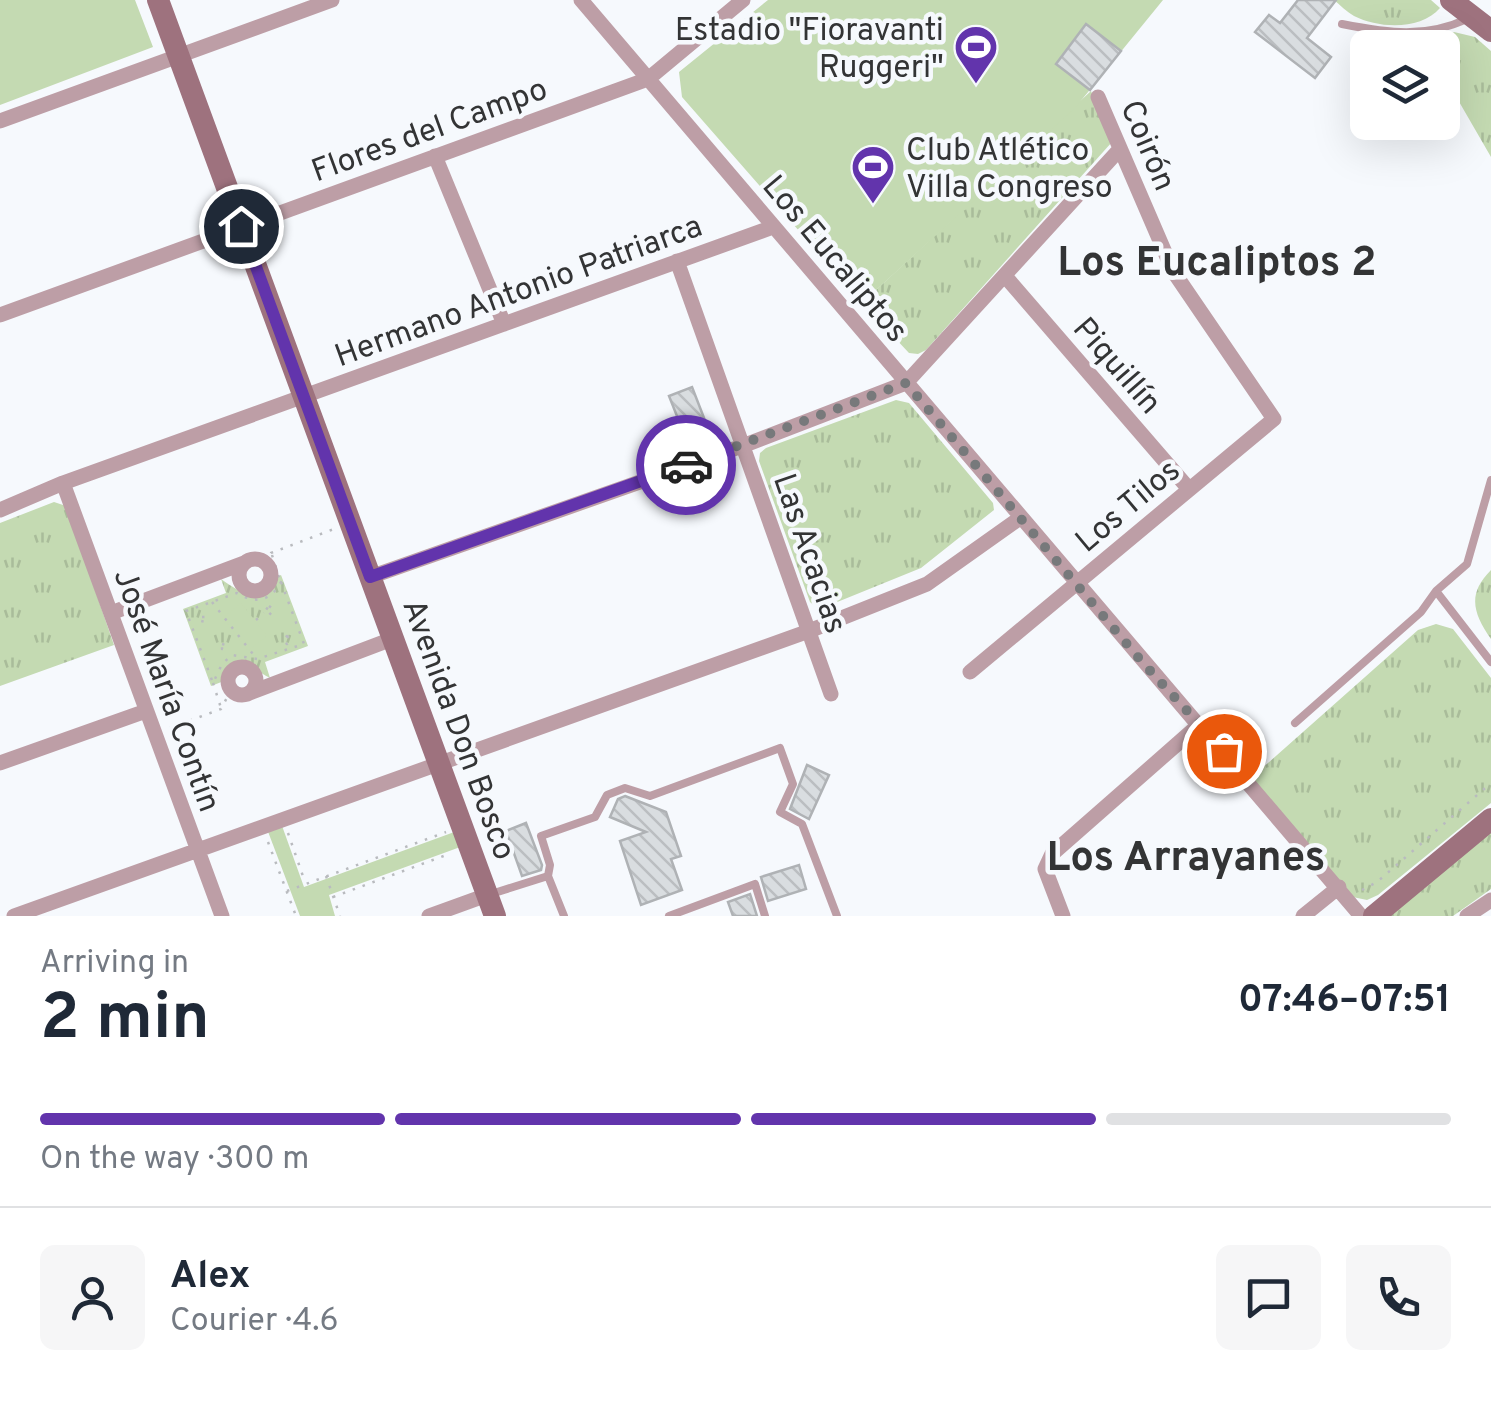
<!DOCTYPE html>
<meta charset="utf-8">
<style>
:root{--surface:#fff;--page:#f6f6f7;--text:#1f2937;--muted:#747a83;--line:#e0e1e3;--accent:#6234ac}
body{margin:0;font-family:Overpass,sans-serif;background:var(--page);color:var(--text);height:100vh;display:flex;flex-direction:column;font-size:38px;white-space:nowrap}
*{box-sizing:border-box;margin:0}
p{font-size:32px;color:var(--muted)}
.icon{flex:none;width:55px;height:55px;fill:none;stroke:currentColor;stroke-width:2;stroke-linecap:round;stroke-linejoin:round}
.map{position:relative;height:916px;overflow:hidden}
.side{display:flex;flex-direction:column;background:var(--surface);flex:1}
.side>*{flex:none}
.controls{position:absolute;left:1350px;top:30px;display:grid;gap:20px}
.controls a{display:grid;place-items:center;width:110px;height:110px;border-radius:15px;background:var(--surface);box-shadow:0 10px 40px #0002;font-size:50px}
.pin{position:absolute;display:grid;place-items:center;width:85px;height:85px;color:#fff;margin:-42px;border:5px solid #fff;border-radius:50%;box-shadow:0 2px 10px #0007}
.courier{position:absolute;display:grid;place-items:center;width:100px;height:100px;margin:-50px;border:8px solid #6234ac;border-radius:50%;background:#fff;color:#222;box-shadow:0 2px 12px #0007}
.summary em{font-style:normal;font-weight:700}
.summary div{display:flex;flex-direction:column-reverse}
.summary{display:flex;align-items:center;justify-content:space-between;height:170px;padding:0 40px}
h1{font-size:65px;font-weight:700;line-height:75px}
.bar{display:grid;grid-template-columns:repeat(4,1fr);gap:15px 10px;align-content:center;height:120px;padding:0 40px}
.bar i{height:12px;border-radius:8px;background:var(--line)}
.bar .current{background:var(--accent)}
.bar p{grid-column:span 4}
.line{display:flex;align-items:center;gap:25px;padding:0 40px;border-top:2px solid var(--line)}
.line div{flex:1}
.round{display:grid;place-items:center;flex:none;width:105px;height:105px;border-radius:15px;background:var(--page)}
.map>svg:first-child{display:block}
</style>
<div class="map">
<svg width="1491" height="916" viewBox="0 0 1491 916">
<defs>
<pattern id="grass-tufts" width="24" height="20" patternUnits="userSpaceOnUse" patternTransform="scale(2.5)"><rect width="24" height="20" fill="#c4dab2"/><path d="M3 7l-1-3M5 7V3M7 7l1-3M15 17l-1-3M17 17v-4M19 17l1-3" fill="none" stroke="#a9bc9a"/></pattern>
<pattern id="building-back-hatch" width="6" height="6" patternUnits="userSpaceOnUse" patternTransform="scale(2.5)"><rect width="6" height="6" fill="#d9dde0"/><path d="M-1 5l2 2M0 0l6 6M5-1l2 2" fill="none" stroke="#bbbec1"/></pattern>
</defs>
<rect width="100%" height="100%" fill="#f6f9fd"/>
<path fill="url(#grass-tufts)" d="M1334,0H1431L1440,8C1421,30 1380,29 1354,16C1347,12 1340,5 1334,0Z
M1454,32L1475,37L1491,51V157L1443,74L1442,48L1429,47L1428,41L1436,36Z
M1091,91L1112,142L926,350L918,354L909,353L862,303Z
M896,400L909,403L993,503L994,510L921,568L825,607H816L810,602L759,461L760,453L766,448Z
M54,502L66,506L114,645L0,686V523Z
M1491,570V639C1473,613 1467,594 1491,570Z
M281,575L308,646L265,662L270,678C255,671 244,656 228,670L224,681L211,686L183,609L226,593L221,579C237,590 251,601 269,590L276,577Z
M1436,624L1453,629L1491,678V803L1378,895L1367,900L1348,896L1251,778L1418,630Z
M1491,830V889L1453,916H1389Z"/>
<path fill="#c4dab2" d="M0,0H135L153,47L0,105Z
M768,0H1163L1075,108L862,303L682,97L679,72Z
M241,603L267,636L248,651L223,618Z
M281,823L304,887L457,831L463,846L329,895L335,916H300L267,829Z"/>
<path fill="url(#building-back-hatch)" stroke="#afb2b5" stroke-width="2.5" d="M1298,0H1336L1307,38L1331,57L1315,78L1255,32L1269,15L1280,23Z
M1086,24L1121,51L1090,90L1056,64Z
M692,387L711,436L688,444L669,396Z
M807,765L829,775L809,819L790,809Z
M625,796L666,812L681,856L671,859L682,890L641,905L620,841L646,832L610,817L618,799Z
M526,823L542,865L541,870L522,876L506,831Z
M799,865L806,889L768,901L761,877Z
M750,894L757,916H733L728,902Z"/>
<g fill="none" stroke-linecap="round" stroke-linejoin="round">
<path stroke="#b9bbbf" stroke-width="2.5" stroke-dasharray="2.5 8" stroke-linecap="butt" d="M272,555L280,581
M267,563L271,553L334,529
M281,582L304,644L257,659L232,655L222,664L213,683L186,611L237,593C255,604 270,602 281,582Z
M212,602L256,658
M269,606L274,610L269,615L265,611Z
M202,617H206L205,622L201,621Z
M256,620L264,613
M287,636L291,640L287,644L283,640Z
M222,644L226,645V648L222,649Z
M213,683L221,708
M170,728L221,709L231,690
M288,833L305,882
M268,842L296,916
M326,876L340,916
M1362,890L1377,882L1491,783
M287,891L446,832
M333,897L449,854"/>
<path stroke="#bd9ea6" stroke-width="8" d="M1342,24C1388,33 1425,39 1469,18
M1491,480L1467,564L1436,591L1491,662
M1295,723L1421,612L1436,591
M548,876L550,865L541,836L595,817L607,795L625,788L650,796L780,748L793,784L780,812L802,824L837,916
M491,894L548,876L564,916
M669,916L755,884L765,916"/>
<path stroke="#bd9ea6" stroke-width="15" d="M581,0L1361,916
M0,121L332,0
M435,156L504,324
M677,261L831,694
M1005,276L1189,489
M0,315L648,79L743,0
M63,483L222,916
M0,510L63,483L773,227
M239 575a16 16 0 1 1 32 0a16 16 0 1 1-32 0Z
M370,577L745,445L906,383L1119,150
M111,613L244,563
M228 681a14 14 0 1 1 28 0a14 14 0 1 1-28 0Z
M970,672L1274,419L1173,271L1098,97
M247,694L392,639
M0,763L146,711
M14,916L809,631L927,584L1020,518
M429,916L487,895
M1063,916L1045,869L1052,854L1200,724
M1303,916L1339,887
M1467,916L1491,900"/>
<path stroke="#9e727e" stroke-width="22" d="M158,0L495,916
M1451,0L1491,31
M1374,916L1491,819"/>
</g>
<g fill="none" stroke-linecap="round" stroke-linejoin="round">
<path stroke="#77797b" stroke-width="10" stroke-dasharray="0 18" d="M686,465L906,383L1143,663L1224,751"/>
<path stroke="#6234ac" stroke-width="12" d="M241,226L370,577L686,465"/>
</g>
<defs>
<symbol id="stadium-pin" viewBox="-11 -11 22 30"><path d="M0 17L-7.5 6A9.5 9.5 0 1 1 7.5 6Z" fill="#6234ac" stroke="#f6f9fd"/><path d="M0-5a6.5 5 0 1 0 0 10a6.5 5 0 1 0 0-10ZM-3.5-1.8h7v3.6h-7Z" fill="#fff"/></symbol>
</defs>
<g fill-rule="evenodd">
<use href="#stadium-pin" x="951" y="22" width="50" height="68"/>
<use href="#stadium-pin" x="848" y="142" width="50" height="68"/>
</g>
<g text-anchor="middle" stroke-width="9" stroke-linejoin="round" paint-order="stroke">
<g font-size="32" fill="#333435" stroke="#f6f9fd" text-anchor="end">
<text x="944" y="40">Estadio "Fioravanti<tspan x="944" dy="37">Ruggeri"</tspan></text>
<text x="906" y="160" text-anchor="start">Club Atlético<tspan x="906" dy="37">Villa Congreso</tspan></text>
</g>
<g font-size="32" fill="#333435" stroke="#f6f9fd">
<text transform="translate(429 129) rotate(-20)" y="11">Flores del Campo</text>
<text transform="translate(1149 145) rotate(67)" y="11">Coirón</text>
<text transform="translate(836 258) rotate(50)" y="11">Los Eucaliptos</text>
<text transform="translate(518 290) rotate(-20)" y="11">Hermano Antonio Patriarca</text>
<text transform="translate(1118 365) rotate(49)" y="11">Piquillín</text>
<text transform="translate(1127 505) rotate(-40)" y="11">Los Tilos</text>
<text transform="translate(811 553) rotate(71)" y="11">Las Acacias</text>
<text transform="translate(168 690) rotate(70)" y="11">José María Contín</text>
<text transform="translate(460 729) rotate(70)" y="11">Avenida Don Bosco</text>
</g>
<g font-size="42" font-weight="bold" fill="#333435" stroke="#f6f9fd">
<text x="1217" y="275">Los Eucaliptos 2</text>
<text x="1186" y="870">Los Arrayanes</text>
</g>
</g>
</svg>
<div class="controls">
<a><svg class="icon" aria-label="layers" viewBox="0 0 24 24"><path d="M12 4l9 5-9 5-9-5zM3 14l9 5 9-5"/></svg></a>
</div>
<div class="pin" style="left:1224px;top:751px;background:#ea580c"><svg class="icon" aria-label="bag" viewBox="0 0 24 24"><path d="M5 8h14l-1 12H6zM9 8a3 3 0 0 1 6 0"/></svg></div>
<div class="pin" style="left:241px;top:226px;background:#1f2937"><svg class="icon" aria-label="home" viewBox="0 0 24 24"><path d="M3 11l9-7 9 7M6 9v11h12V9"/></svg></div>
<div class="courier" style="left:686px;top:465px"><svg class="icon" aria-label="car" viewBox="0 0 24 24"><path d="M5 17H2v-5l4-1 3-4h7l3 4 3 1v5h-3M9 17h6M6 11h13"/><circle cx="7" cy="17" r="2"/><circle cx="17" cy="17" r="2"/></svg></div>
</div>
<section class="side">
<div class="summary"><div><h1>2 min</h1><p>Arriving in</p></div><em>07:46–07:51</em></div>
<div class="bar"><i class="current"></i><i class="current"></i><i class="current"></i><i></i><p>On the way · 300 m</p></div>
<div class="line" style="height:180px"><a class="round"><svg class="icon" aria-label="person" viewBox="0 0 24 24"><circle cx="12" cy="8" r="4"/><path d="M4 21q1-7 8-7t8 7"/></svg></a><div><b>Alex</b><p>Courier · 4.6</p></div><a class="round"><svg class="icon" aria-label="chat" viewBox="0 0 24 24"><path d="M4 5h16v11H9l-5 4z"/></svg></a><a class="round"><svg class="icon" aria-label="phone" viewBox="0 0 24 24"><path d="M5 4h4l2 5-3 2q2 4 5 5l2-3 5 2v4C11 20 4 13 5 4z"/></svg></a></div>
</section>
